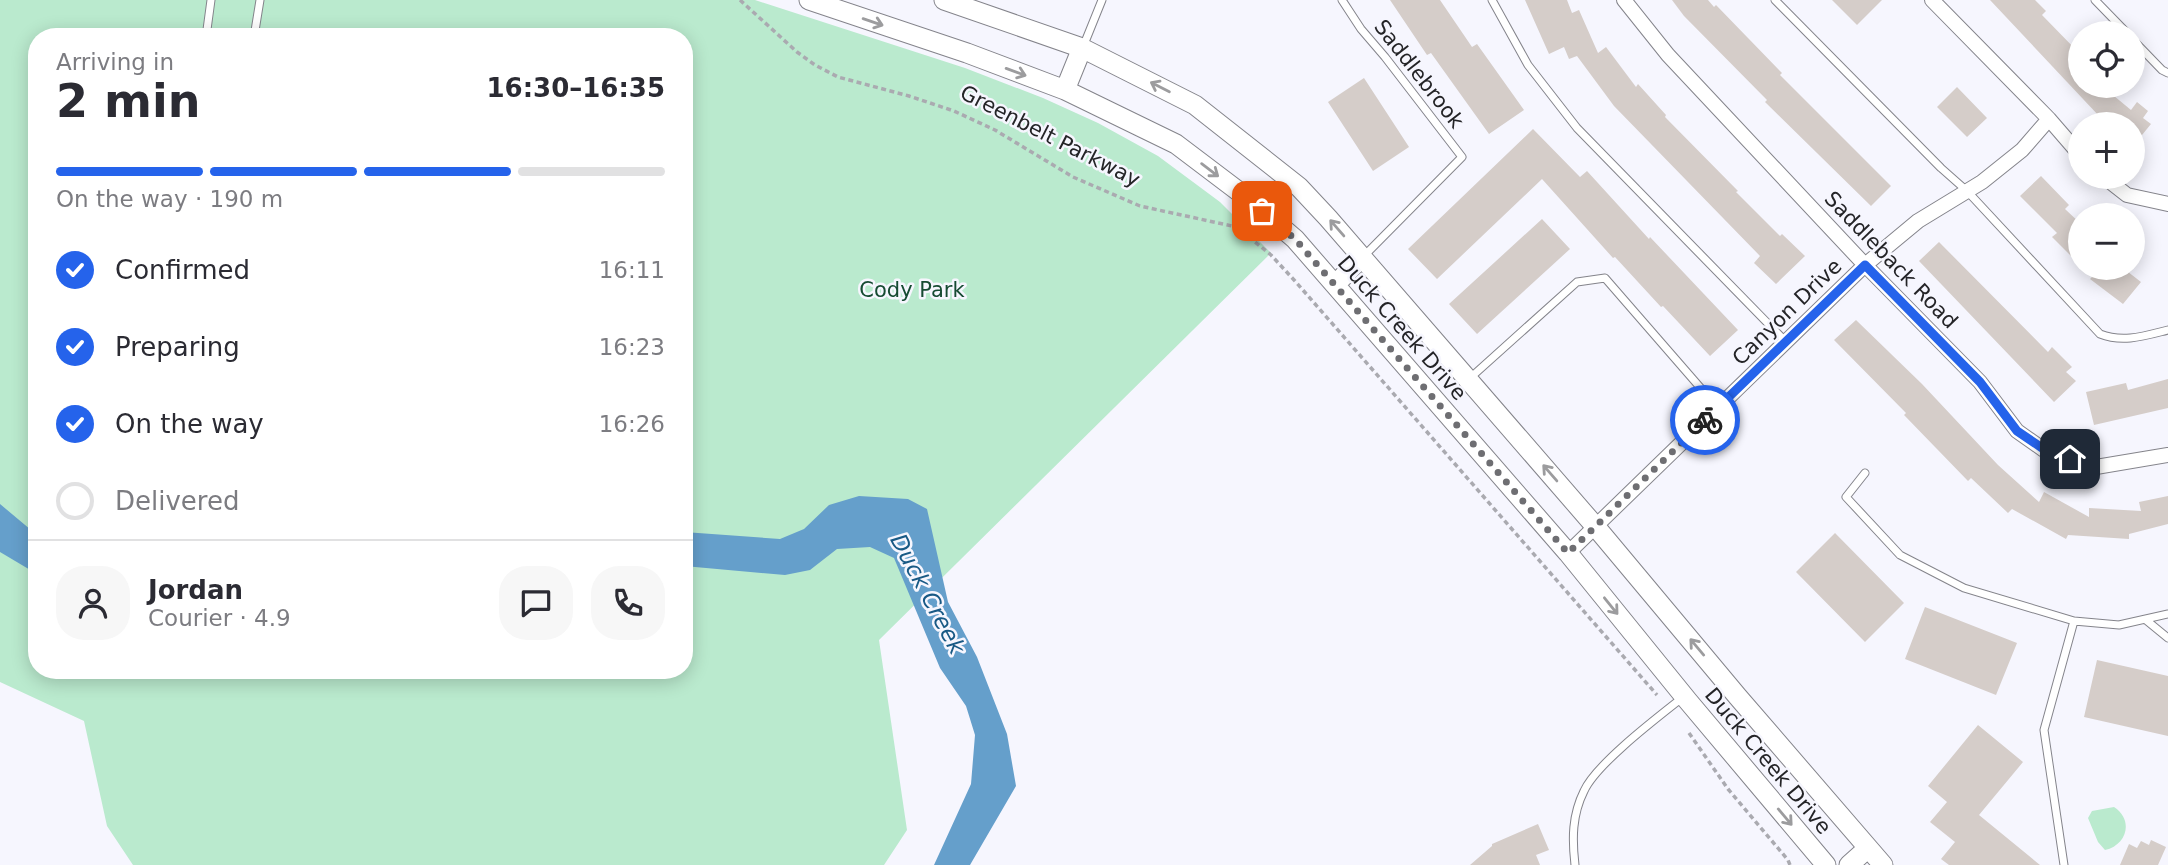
<!DOCTYPE html>
<meta charset="utf-8">
<style>
:root{--surface:#fff;--page:#f7f7f7;--text:#2b2b33;--muted:#7c7c81;--line:#e1e1e2;--accent:#2563eb}
body{margin:0;font-family:"DejaVu Sans",sans-serif;background:var(--page);color:var(--text);height:100vh;display:flex;flex-direction:column;font-size:26px;white-space:nowrap}
*{box-sizing:border-box;margin:0}
p{font-size:23px;color:var(--muted)}
.icon{flex:none;width:38px;height:38px;fill:none;stroke:currentColor;stroke-width:2;stroke-linecap:round;stroke-linejoin:round}
.map{position:relative;flex:1;overflow:hidden}
.details{position:absolute;left:28px;top:28px;width:665px;height:651px;display:flex;flex-direction:column;background:var(--surface);border-radius:28px;box-shadow:0 4px 18px #0003}
.details>*{flex:none}
.controls{position:absolute;left:2068px;top:21px;display:grid;gap:14px}
.controls a{display:grid;place-items:center;width:77px;height:77px;border-radius:50%;background:var(--surface);box-shadow:0 4px 18px #0003;font-size:35px}
.pin{position:absolute;display:grid;place-items:center;width:60px;height:60px;color:#fff;margin:-30px;border-radius:14px;box-shadow:0 4px 10px #0006}
.courier{position:absolute;display:grid;place-items:center;width:70px;height:70px;margin:-35px;border:5px solid #2563eb;border-radius:50%;background:#fff;color:#222;box-shadow:0 2px 9px #0007}
.headline em{font-style:normal;font-weight:700}
.headline div{display:flex;flex-direction:column-reverse}
.headline{display:flex;align-items:center;justify-content:space-between;height:119px;padding:0 28px}
h1{font-size:46px;font-weight:700;line-height:52px}
.bar{display:grid;grid-template-columns:repeat(4,1fr);gap:10px 7px;align-content:center;height:84px;padding:0 28px}
.bar i{height:9px;border-radius:5px;background:var(--line)}
.bar .on{background:var(--accent)}
.bar p{grid-column:span 4}
.line{display:flex;align-items:center;gap:18px;padding:0 28px;border-top:2px solid var(--line)}
.line div{flex:1}
.round{display:grid;place-items:center;flex:none;width:74px;height:74px;border-radius:28px;background:var(--page)}
ol{padding:0 28px;list-style:none}
li{display:flex;align-items:center;gap:21px;height:77px}
li p{margin-inline-start:auto}
li .icon{padding:7px;border-radius:50%;background:var(--accent);color:#fff;stroke-width:4}
li:last-child{color:var(--muted)}
li i{width:38px;height:38px;border:4px solid var(--line);border-radius:50%}
.map>svg:first-child{display:block}
</style>
<div class="map">
<svg width="2168" height="865" viewBox="0 0 2168 865">
<rect width="100%" height="100%" fill="#f6f6fe"/>
<path fill="#baeace" fill-rule="evenodd" d="M0,0H755L965,68L1043,98L1098,123L1158,156L1220,202L1271,253L879,640L907,830L884,865H133L107,826L84,721L0,682ZM37,37H684V670H37Z
M2114,807C2134,820 2127,845 2105,850L2098,842L2088,818L2092,811Z"/>
<path fill="#659fcb" d="M859,496L908,499L927,509L948,602L977,657L1007,734L1016,786L970,865H934L971,784L975,735L966,706L940,668L894,558L870,547L837,549L810,570L785,575L684,566V532L780,539L804,529L829,505Z
M0,504L37,535V574L0,552Z"/>
<path fill="#d5cdc9" d="M1390,0H1440L1472,47L1477,44L1524,110L1489,134L1431,53L1427,55Z
M1525,0H1567L1572,13L1579,10L1598,53L1606,47L1636,87L1638,84L1666,115L1665,117L1738,191L1736,192L1780,236L1782,234L1805,256L1776,284L1754,263L1760,256L1614,106L1577,56L1569,59L1564,47L1549,54Z
M1672,0H1708L1714,7L1716,5L1782,73L1780,75L1891,186L1871,206L1765,102L1767,100L1684,16Z
M1832,0H1882L1857,25Z
M1990,0H2035L2046,11L2042,15L2081,55V86H2102L2131,110L2137,102L2148,111L2143,118L2151,124L2133,146V124H2105L2098,118L2099,116Z
M1364,78L1409,147L1373,171L1328,102Z
M1957,87L1987,118L1967,137L1937,107Z
M1533,129L1580,177L1587,171L1649,239L1650,237L1738,330L1710,356L1663,306L1661,307L1615,257L1613,258L1542,179L1437,279L1408,249Z
M2041,176L2069,205L2065,209L2081,224V266L2052,237L2057,233L2020,196Z
M1542,219L1570,249L1477,334L1449,304Z
M1939,242L2048,352L2052,347L2072,367L2066,372L2076,381L2054,402L1919,261Z
M2083,268H2123L2141,282L2123,304L2090,279L2092,277Z
M1856,320L1922,384L1998,465L2039,502L2044,492L2089,517V508L2141,511L2139,502L2168,496V524L2129,534V539L2068,535L2066,539L2012,509L2008,513L1971,478L1968,481L1904,415L1906,413L1834,340Z
M2168,379V408L2094,425L2086,392L2126,383L2128,390Z
M1835,533L1904,603L1865,642L1796,572Z
M1925,607L2017,643L1996,695L1905,659Z
M2097,660L2168,676V736L2084,717Z
M1978,725L2023,762L1979,815L2040,865H1949L1941,859L1955,842L1930,822L1947,802L1928,786Z
M1538,824L1549,850L1536,855L1540,865H1470L1492,846V844Z
M2151,840L2166,847L2158,865H2120L2129,844L2137,848L2141,841L2149,845Z"/>
<g fill="none" stroke-linecap="round" stroke-linejoin="round">
<defs>
<path id="lane" d="M1342,0L1361,29L1385,57L1462,157L1363,257
M1492,0L1528,65L1577,128L1786,342
M1775,0L1941,168L1967,191L2100,334C2123,343 2144,336 2168,330
M2095,0L2127,33
M206,37L211,0
M254,37L260,0
M2133,40L2162,70L2168,73
M1083,47L1102,0
M1469,379L1577,282L1605,278L1718,408
M1865,473L1846,497L1900,555L1964,588L2074,621
M2146,620L2168,638
M1575,865C1572,839 1572,815 1584,791C1596,764 1658,717 1682,698
M2064,865L2044,730L2074,621L2119,625L2168,614"/>
<path id="street" d="M1624,0L1668,55L1865,265L1980,382L2017,431L2044,450L2096,467L2168,455
M1932,0L2049,119L2081,156
M2104,177L2127,195L2168,204
M1568,553L1865,265L1918,221L1982,182L2022,150L2049,119"/>
<path id="secondary" d="M809,0L967,53L1065,90L1176,144L1246,197L1295,239L1568,553L1688,701L1826,865
M944,0L1082,48L1195,105L1299,187L1328,218L1595,526L1738,697L1883,865
M1065,90L1082,48
M1335,285L1362,257
M1849,865L1868,848"/>
</defs>
<use href="#lane" stroke="#84848b" stroke-width="9"/>
<use href="#street" stroke="#84848b" stroke-width="16"/>
<use href="#secondary" stroke="#84848b" stroke-width="21"/>
<path stroke="#aaaab0" stroke-width="3.5" stroke-dasharray="5 3.5" stroke-linecap="butt" d="M740,0L797,52L815,65L838,77L909,96L954,111L995,130L1073,177L1140,206L1232,226L1244,233L1271,255L1295,281L1657,695
M1689,733L1728,789L1788,860L1790,865"/>
<use href="#lane" stroke="#fff" stroke-width="7"/>
<use href="#street" stroke="#fff" stroke-width="14"/>
<use href="#secondary" stroke="#fff" stroke-width="19"/>
</g>
<defs><path id="oneway-shaft" d="M-6 0H5M1.5-3L5.5 0L1.5 3" fill="none" stroke-width="1.6" stroke-linecap="round" stroke-linejoin="round" transform="scale(1.75)"/></defs>
<g stroke="#9c9c9e">
<use href="#oneway-shaft" transform="translate(873 22) rotate(19)"/>
<use href="#oneway-shaft" transform="translate(1016 72) rotate(20)"/>
<use href="#oneway-shaft" transform="translate(1160 87) rotate(-153)"/>
<use href="#oneway-shaft" transform="translate(1210 170) rotate(37)"/>
<use href="#oneway-shaft" transform="translate(1337 228) rotate(-131)"/>
<use href="#oneway-shaft" transform="translate(1550 473) rotate(-131)"/>
<use href="#oneway-shaft" transform="translate(1611 606) rotate(51)"/>
<use href="#oneway-shaft" transform="translate(1697 647) rotate(-130)"/>
<use href="#oneway-shaft" transform="translate(1785 817) rotate(50)"/>
</g>
<g fill="none" stroke-linecap="round" stroke-linejoin="round">
<path stroke="#6e6e72" stroke-width="7" stroke-dasharray="0 12.6" d="M1262,211L1295,239L1568,553L1705,420"/>
<path stroke="#2563eb" stroke-width="9" d="M1705,420L1865,265L1980,382L2017,431L2045,450L2070,459"/>
</g>
<g text-anchor="middle" stroke-width="5" stroke-linejoin="round" paint-order="stroke">
<g font-size="21" fill="#242427" stroke="#f6f6fe">
<text transform="translate(1419 74) rotate(52)" y="7">Saddlebrook</text>
<text transform="translate(1050 136) rotate(27)" y="7">Greenbelt Parkway</text>
<text transform="translate(1891 260) rotate(46)" y="7">Saddleback Road</text>
<text transform="translate(1787 312) rotate(-44)" y="7">Canyon Drive</text>
<text transform="translate(1402 328) rotate(49)" y="7">Duck Creek Drive</text>
<text transform="translate(1768 761) rotate(50)" y="7">Duck Creek Drive</text>
</g>
<g font-size="21" fill="#164b32" stroke="#f6f6fe">
<text x="912" y="297">Cody Park</text>
</g>
<g font-size="23" font-style="italic" fill="#185985" stroke="#f6f6fe">
<text transform="translate(928 594) rotate(62)" y="8">Duck Creek</text>
</g>
</g>
</svg>
<div class="controls">
<a><svg class="icon" aria-label="locate" viewBox="0 0 24 24"><circle cx="12" cy="12" r="6"/><path d="M12 2v4M12 18v4M2 12h4M18 12h4"/></svg></a>
<a>+</a>
<a>−</a>
</div>
<div class="pin" style="left:1262px;top:211px;background:#ea580c"><svg class="icon" aria-label="bag" viewBox="0 0 24 24"><path d="M5 8h14l-1 12H6zM9 8a3 3 0 0 1 6 0"/></svg></div>
<div class="pin" style="left:2070px;top:459px;background:#1f2937"><svg class="icon" aria-label="home" viewBox="0 0 24 24"><path d="M3 11l9-7 9 7M6 9v11h12V9"/></svg></div>
<div class="courier" style="left:1705px;top:420px"><svg class="icon" aria-label="bike" viewBox="0 0 24 24"><circle cx="6" cy="16" r="4"/><circle cx="18" cy="16" r="4"/><path d="M6 16l4-8h5l3 8M10 8l3 8H6M13 5h3"/></svg></div>
<section class="details">
<div class="headline"><div><h1>2 min</h1><p>Arriving in</p></div><em>16:30–16:35</em></div>
<div class="bar"><i class="on"></i><i class="on"></i><i class="on"></i><i></i><p>On the way · 190 m</p></div>
<ol>
<li><svg class="icon" aria-label="check" viewBox="0 0 24 24"><path d="M5 12l5 5 9-10"/></svg>Confirmed<p>16:11</p></li>
<li><svg class="icon" aria-label="check" viewBox="0 0 24 24"><path d="M5 12l5 5 9-10"/></svg>Preparing<p>16:23</p></li>
<li><svg class="icon" aria-label="check" viewBox="0 0 24 24"><path d="M5 12l5 5 9-10"/></svg>On the way<p>16:26</p></li>
<li><i></i>Delivered</li>
</ol>
<div class="line" style="height:126px"><a class="round"><svg class="icon" aria-label="person" viewBox="0 0 24 24"><circle cx="12" cy="8" r="4"/><path d="M4 21q1-7 8-7t8 7"/></svg></a><div><b>Jordan</b><p>Courier · 4.9</p></div><a class="round"><svg class="icon" aria-label="chat" viewBox="0 0 24 24"><path d="M4 5h16v11H9l-5 4z"/></svg></a><a class="round"><svg class="icon" aria-label="phone" viewBox="0 0 24 24"><path d="M5 4h4l2 5-3 2q2 4 5 5l2-3 5 2v4C11 20 4 13 5 4z"/></svg></a></div>
</section>
</div>
